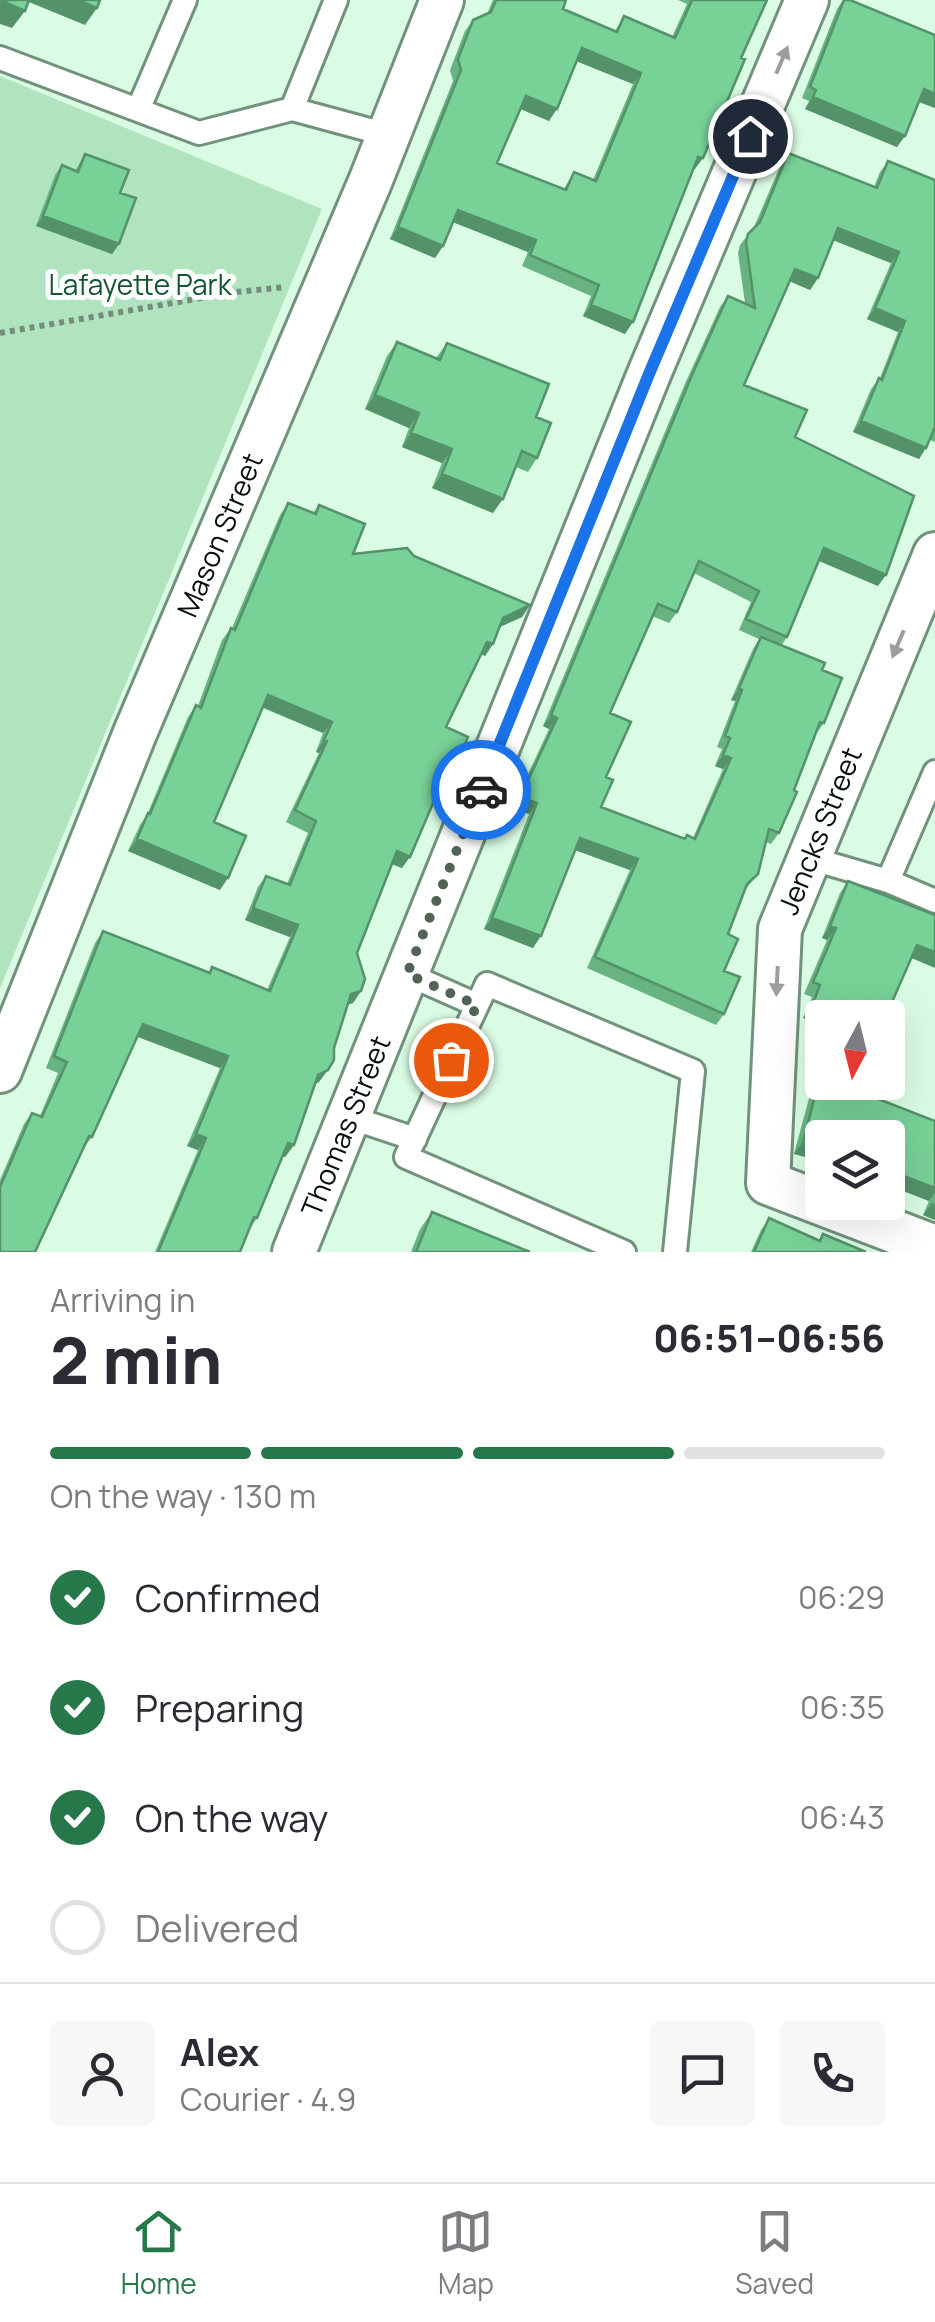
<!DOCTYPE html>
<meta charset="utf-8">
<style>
:root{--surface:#fff;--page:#f7f7f7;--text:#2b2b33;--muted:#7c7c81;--line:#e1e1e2;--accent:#267749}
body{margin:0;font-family:Manrope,sans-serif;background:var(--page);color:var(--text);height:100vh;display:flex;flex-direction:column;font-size:38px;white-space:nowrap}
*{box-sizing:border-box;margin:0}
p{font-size:32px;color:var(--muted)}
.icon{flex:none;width:55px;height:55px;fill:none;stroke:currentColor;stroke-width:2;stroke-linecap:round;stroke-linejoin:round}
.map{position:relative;height:1252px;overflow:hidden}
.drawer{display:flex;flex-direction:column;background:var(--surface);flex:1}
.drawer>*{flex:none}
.needle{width:65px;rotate:187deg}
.tools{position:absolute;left:805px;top:1000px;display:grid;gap:20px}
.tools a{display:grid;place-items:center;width:100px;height:100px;border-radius:10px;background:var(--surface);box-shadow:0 10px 40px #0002;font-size:50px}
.pin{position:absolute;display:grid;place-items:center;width:85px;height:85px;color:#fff;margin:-42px;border:5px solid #fff;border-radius:50%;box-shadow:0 2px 10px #0007}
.courier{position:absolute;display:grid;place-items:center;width:100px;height:100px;margin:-50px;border:8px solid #1a73e8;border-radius:50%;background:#fff;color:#222;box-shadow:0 2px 12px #0007}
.headline em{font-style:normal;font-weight:800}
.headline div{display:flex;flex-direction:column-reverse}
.headline{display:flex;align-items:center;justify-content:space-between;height:170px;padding:0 50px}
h1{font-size:65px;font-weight:800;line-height:75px}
.bar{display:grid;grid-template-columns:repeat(4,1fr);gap:15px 10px;align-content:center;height:120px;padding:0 50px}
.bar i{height:12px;border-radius:8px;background:var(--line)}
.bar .active{background:var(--accent)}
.bar p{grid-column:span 4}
.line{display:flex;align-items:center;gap:25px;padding:0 50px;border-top:2px solid var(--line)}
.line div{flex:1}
.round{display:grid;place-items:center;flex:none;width:105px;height:105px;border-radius:10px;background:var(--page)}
ol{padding:0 50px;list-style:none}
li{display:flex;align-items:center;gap:30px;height:110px}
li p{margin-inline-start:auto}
li .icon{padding:10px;border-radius:50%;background:var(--accent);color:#fff;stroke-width:4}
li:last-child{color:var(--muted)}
li i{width:55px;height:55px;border:5px solid var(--line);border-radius:50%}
.dock{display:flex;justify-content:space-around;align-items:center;height:140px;border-top:2px solid var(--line);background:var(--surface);font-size:28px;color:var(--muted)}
.dock a{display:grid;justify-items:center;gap:5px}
.dock .active{color:var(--accent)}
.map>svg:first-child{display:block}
</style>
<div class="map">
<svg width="935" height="1252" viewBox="0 0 935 1252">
<rect width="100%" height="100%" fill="#dafce4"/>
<path fill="#afe4bf" d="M0,76L322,209L0,988Z"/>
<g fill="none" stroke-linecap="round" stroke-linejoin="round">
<defs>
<path id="service" d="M0,58L199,133L292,109L388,135
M292,109L336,0
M138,110L185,0
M809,858L888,881L935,772
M888,881L935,901
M407,974L477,1005
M349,1117L415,1139
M624,1252L406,1157L487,984L693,1071L675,1252"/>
<path id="minor" d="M935,554L780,929L768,1183L935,1247
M0,1071L135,733L370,182L442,0
M294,1252L649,374L807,0"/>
</defs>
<use href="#service" stroke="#72927c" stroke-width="28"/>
<use href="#minor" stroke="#72927c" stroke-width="48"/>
<path stroke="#768d7d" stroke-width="6" stroke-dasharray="5 5" stroke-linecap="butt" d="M0,333L236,292L286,287"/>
<use href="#service" stroke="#fff" stroke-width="22"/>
<use href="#minor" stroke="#fff" stroke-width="42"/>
</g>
<path fill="#67b482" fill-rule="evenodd" d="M493,0H566L563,9L615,31L624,16L672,37L687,4L678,0H767L695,169H693L625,334L583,316L591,296L522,266L528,252L453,222L443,246L435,258L390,239L453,81L450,70L465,31L473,20L487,14ZM576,61L633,84L593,180L574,172L564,189L497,163L521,109L549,121Z
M843,0L935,35V108L919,102L897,147L805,109L809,101L802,98L837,9Z
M788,153L874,187L880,172L888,161L935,180V442L930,440L919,459L853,432L871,389L880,378L898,332L867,319L891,263L833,240L818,278L810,290L789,281L744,385L795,437L878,586L819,561L787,637L781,646L822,670L824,723L816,734L779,833L771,844L766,842L758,874L745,890L728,934L724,971V1014L716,1025L587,968L630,870L575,850L533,948L484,929L529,814L516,809L515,802L549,729L543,726L684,386L720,307L728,296L745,303L738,253L740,245L754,227L781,164ZM694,573L751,602L739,630L759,639L753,649L731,700L735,701L717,747L722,749L715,766L723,769L693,838H685L601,807L606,777L610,713L652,616L669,623L677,612Z
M85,154L120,193L119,244L112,254L36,226L55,175L62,165L75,171Z
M397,342L436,358L447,343L536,417L537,458L528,472L516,467L493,513L432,488L442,463L402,447L409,428L365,409L387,356Z
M288,503L313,513L319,505L353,554L414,556L530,605L522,617L500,627L493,644L485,656L481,654L446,727L438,802L434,800L402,868L392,864L357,953L361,991L353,1003L348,1004L319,1082L315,1084L294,1145L285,1157L283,1156L257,1218L249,1230L240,1252H155L198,1150L187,1146L220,1068L138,1036L92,1137L0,1252V1180L24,1124L32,1113L40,1116L58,1073L46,1068L95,943L103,931L209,972L212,967L267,990L290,937L245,920L258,887L266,876L287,884L308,833L286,822L319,753L316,752L323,733L263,708L214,822L220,890L128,851L140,825L147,815L188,717L196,705L198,706L222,640L231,628H232L280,515Z
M848,881L912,958L803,1018L812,997L804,994L827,940L822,938L840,893Z
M822,1050V1082L868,1095L935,1121V1220L923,1215L929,1201L888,1185V1138L794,1154Z
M432,1212L530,1252H411L420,1229Z
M769,1218L819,1240L823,1234L866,1252H751L761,1230Z"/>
<path fill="#54926a" d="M24,0H78L97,8L85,25Z
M0,1L25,11L12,28L0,24Z
M582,48L641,73L633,84L574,60Z
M924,89L935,94V108L917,101Z
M526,96L557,109L549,121L518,108Z
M813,97L905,136L897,147L805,109Z
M698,157L703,158L695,169H690Z
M458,210L536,240L528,252L450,221Z
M43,216L119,244L112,254L36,226Z
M398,227L443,246L435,258L390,239Z
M838,228L899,252L891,263L830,239Z
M795,269L818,278L810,290L787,280Z
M591,305L633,322L625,334L583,316Z
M875,308L905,321L898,332L867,319Z
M375,395L419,413L409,428L365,409Z
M861,421L926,448L919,459L853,432Z
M411,433L452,449L442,463L402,447Z
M442,474L503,499L493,513L432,488Z
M824,548L886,575L878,586L817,560Z
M530,605L522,617L495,629L503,618Z
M487,642L493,644L485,656L479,653Z
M739,688L742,690L735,701L731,700Z
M268,695L332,722L323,733L260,706Z
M551,715L557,718L549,729L543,726Z
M324,740L327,741L319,753L316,752Z
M723,755L731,758L723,769L715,766Z
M440,787L446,790L438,802L431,799Z
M524,798L537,803L529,814L516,809Z
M580,838L638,859L630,870L572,849Z
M137,839L228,878L220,890L128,851Z
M397,851L410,857L402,868L389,863Z
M253,908L298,925L290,937L245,920Z
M492,918L541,936L533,948L484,929Z
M830,926L836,928L827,940L822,938Z
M917,945L935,952V968L909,957Z
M361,991L353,1003L343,1006L351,994Z
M812,1006L837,1016L836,1018H822V1026L803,1018Z
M143,1024L228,1056L220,1068L135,1036Z
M328,1070L319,1082L310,1086L318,1075Z
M196,1134L206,1138L198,1150L187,1146Z
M803,1142L822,1147V1162L794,1154Z
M288,1143L294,1145L285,1157L280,1155Z
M888,1170L935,1188V1192L929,1201L888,1185Z
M932,1203L935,1204V1220L923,1215Z"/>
<path fill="#78d197" stroke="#54926a" stroke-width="2.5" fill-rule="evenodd" d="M0,0H29L25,11Z
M78,0H100L97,8Z
M496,0H566L563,9L617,32L624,16L675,38L692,0H767L741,58L745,59L703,158L698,157L633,322L591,305L599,285L530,255L536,240L458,210L443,246L398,227L461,70L458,59L473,20L491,12ZM582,48L641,73L596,181L574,172L566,190L497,163L526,96L557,109Z
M844,0H850L935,35V94L924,89L905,136L813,97L816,90L810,87Z
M788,153L877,188L888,161L935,180V427L926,448L861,421L879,378L882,380L905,321L875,308L899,252L838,228L818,278L795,269L744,385L807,410L795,437L914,496L886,575L824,548L787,637L746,619L759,591L699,561L677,612L658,604L610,713L631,722L606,777L613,780L601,807L685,839L687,835L695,839L731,758L723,755L730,738L725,736L742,690L739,688L761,637L825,663L822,670L842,678L824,723L820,722L794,790L797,792L779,833L769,829L758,874L747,884L728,934L738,939L724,971L740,977L724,1014L595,957L638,859L580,838L541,936L492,918L537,803L524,798L523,791L557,718L551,715L692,375L728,296L755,308L746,242L748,234L760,222Z
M85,154L129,170L120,193L136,198L119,244L43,216L62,165L78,172Z
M397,342L440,360L447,343L549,384L536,417L551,423L537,458L522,451L503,499L442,474L452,449L411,433L419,413L375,395Z
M288,503L316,514L319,505L365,524L353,554L407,548L414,556L530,605L503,618L493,644L487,642L446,727L468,737L446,790L440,787L410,857L397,851L357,953L365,979L361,991L351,994L334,1048V1060L328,1070L318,1075L294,1145L288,1143L257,1218L254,1217L240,1252H158L206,1138L196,1134L228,1056L143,1024L92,1137L89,1136L35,1252H0V1187L32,1113L42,1117L67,1062L54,1056L103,931L210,973L212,967L270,991L298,925L253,908L266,876L290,885L316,821L295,810L327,741L324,740L332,722L268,695L214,822L246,836L228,878L137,839L148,813L150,814L196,705L201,708L231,628L235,630Z
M848,881L935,915V952L917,945L885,1018H837V1016L812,1006L820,985L813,982L836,928L830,926Z
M822,1069V1082H872L868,1095L935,1121V1188L888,1170V1138H822V1147L803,1142Z
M432,1212L530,1252H416Z
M769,1218L820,1241L823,1234L866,1252H754Z"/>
<defs><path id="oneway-solid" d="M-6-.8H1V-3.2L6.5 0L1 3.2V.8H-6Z" transform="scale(2.5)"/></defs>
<g fill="#9b9f9c">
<use href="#oneway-solid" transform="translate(782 60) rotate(-67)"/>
<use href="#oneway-solid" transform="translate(898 644) rotate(113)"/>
<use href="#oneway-solid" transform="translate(777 981) rotate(93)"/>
</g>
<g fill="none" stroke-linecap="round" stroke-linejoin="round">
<path stroke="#506355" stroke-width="10" stroke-dasharray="0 18" d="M451,1060L477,1005L407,974L481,790"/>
<path stroke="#1a73e8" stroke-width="12" d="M481,790L649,374L750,136"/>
</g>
<g text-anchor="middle" stroke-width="10" stroke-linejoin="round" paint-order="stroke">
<g font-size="28" fill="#115530" stroke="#fff">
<text x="140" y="295">Lafayette Park</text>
</g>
<g font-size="28" fill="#051008" stroke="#fff">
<text transform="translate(220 535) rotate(-67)" y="10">Mason Street</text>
<text transform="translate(820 831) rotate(-68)" y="10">Jencks Street</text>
<text transform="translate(346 1126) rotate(-68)" y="10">Thomas Street</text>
</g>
</g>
</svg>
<div class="tools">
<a><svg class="needle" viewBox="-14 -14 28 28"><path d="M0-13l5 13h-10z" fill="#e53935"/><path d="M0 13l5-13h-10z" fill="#7c7c81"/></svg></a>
<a><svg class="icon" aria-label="layers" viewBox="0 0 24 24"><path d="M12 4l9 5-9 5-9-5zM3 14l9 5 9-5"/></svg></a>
</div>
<div class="pin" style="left:451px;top:1060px;background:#ea580c"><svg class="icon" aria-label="bag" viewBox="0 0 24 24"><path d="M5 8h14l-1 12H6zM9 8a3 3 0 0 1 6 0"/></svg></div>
<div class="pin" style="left:750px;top:136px;background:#1f2937"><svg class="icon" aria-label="home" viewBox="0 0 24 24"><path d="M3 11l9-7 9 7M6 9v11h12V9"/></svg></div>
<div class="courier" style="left:481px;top:790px"><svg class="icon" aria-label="car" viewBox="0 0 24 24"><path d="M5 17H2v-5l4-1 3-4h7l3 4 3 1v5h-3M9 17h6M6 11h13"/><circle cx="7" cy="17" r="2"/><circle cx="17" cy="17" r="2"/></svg></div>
</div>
<section class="drawer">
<div class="headline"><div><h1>2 min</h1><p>Arriving in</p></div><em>06:51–06:56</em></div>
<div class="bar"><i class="active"></i><i class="active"></i><i class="active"></i><i></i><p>On the way · 130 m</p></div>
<ol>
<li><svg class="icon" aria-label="check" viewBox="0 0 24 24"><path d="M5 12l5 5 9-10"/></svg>Confirmed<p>06:29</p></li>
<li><svg class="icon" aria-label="check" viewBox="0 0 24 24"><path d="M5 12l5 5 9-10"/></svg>Preparing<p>06:35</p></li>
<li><svg class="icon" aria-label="check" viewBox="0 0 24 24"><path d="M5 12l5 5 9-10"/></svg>On the way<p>06:43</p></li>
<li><i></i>Delivered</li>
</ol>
<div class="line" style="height:180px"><a class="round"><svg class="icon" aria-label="person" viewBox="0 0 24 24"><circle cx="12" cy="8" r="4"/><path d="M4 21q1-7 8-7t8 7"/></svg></a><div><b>Alex</b><p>Courier · 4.9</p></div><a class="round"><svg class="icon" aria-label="chat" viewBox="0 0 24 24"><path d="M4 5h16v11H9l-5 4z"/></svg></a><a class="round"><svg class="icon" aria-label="phone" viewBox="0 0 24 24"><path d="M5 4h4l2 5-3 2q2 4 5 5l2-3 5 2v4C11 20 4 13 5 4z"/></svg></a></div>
</section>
<nav class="dock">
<a class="active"><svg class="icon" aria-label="home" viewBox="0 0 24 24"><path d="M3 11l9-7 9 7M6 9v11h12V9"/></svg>Home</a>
<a><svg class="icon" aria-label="map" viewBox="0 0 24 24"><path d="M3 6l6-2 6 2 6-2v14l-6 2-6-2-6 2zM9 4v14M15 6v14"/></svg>Map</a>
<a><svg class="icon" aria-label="saved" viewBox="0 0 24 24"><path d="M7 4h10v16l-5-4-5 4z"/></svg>Saved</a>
</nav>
